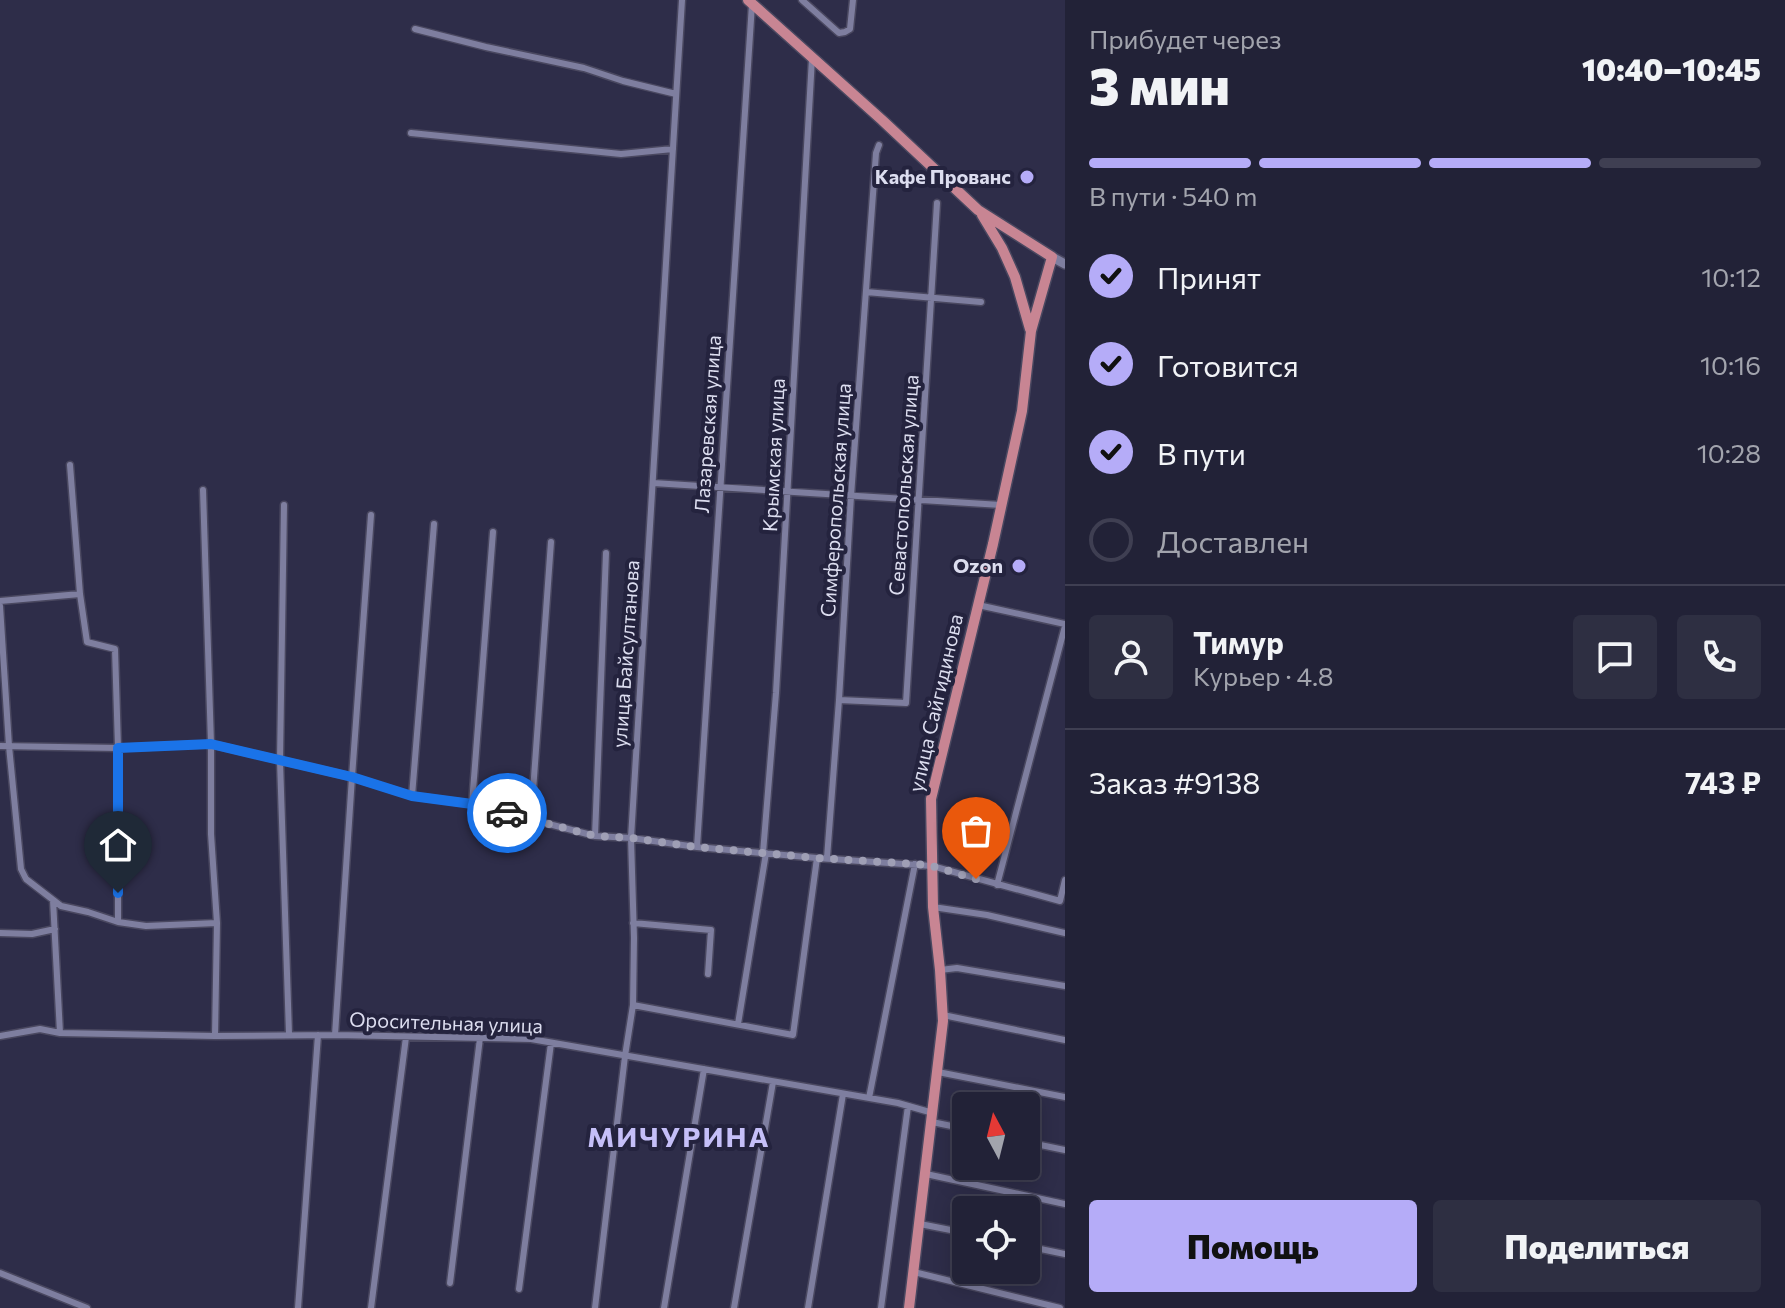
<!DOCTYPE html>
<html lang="ru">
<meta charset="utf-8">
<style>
:root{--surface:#222237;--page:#2e2f42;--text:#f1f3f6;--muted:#a2a4ad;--line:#3f3f52;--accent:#b5acf8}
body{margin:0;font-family:Commissioner,sans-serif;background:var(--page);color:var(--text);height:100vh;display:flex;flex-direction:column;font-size:30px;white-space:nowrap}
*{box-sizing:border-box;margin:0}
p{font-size:26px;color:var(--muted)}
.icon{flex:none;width:44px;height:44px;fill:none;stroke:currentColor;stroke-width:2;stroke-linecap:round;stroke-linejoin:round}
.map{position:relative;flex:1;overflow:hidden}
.drawer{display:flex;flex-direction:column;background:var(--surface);width:720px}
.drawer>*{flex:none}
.needle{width:52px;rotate:353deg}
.fabs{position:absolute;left:952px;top:1092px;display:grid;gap:16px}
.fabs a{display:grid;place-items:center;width:88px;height:88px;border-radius:8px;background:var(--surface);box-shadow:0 4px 20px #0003,0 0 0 2px var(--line);font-size:40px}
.pin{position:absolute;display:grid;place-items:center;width:68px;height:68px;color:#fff;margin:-82px -34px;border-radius:50% 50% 50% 0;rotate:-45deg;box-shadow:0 0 8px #0007}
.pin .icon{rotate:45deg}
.courier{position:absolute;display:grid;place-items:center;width:80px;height:80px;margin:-40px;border:6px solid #1a73e8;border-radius:50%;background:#fff;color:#222;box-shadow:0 2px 10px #0007}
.summary em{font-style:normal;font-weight:800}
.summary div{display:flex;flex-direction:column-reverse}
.summary{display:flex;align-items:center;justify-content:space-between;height:136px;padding:0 24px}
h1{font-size:52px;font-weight:800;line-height:60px}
.bar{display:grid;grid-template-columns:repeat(4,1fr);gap:12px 8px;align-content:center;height:96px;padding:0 24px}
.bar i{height:10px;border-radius:6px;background:var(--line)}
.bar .active{background:var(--accent)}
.bar p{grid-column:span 4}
.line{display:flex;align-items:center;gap:20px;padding:0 24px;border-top:2px solid var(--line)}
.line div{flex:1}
.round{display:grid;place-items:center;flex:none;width:84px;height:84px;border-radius:8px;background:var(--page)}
ol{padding:0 24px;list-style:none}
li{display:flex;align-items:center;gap:24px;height:88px}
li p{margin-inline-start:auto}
li .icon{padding:8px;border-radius:50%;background:var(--accent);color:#111;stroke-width:4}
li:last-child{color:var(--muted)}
li i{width:44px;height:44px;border:4px solid var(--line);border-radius:50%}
.primary-button{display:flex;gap:16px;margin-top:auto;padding:16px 24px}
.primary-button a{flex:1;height:92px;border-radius:8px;background:var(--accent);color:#111;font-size:32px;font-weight:800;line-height:92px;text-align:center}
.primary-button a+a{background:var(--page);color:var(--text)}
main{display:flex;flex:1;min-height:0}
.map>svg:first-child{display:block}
</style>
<main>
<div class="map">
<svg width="1065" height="1308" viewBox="0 0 1065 1308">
<rect width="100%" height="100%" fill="#2e2d49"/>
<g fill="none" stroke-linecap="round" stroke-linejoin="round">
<defs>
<path id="street" d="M802,0L839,33L845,32L850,29L853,0
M415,29L486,47L584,68L623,81L676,94
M411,133L621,154L673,149
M866,292L981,302
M70,465L80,594L87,642L115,649L118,748V922
M653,483L1001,505
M203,490L211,744V834L217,923L215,1036
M284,505L280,761L289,1034
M0,601L80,594
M978,605L1065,624
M0,606L9,746L21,869L26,879L61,906L88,912L118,922L146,926L217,923
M839,700L906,703L937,203
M0,746L118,748L211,744L352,777L412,796L472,804L595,836L631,838L697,847L817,858L932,866L1060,901L1065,880
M412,796L434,524
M472,804L493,532
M531,819L551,542
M595,836L606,553
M697,847L752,4
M763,853L776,693L812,58
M827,858L839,700L851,496L876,153L879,145
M997,885L1065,626
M53,900L60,1033
M933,907L987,915L1065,933
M633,923L711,930L708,974
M0,933L32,934L55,929
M940,970L957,968L1065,986
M633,1005L793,1035L817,858
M943,1015L1065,1040
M738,1024L766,853
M335,1035L352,777L371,515
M0,1036L40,1029L60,1033L215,1036L335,1035L531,1039L898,1103L933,1113
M938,1072L1065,1097
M869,1098L915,864
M932,1122L966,1129
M1026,1142L1065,1150
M926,1174L1065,1204
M920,1224L966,1233
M1026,1246L1065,1254
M914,1272L1060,1308
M0,1273L87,1308
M450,1283L480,1038
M519,1289L551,1043
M298,1308L318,1035
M371,1308L406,1037
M595,1308L625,1056L633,1005L634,938L631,838L682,0
M664,1308L704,1069
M734,1308L773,1082
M808,1308L843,1094
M881,1308L908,1106"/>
<path id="secondary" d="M1052,257L1065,264"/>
<path id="primary" d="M748,0L882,120L978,210L1052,257L1031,331L1022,411L993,544L931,799L933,907L940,970L943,1021L909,1308
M982,215L1002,248L1015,277L1030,329"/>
</defs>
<use href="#street" stroke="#4a4860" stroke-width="9"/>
<use href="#secondary" stroke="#4a4860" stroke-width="12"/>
<use href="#primary" stroke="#4a4860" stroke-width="13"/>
<use href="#street" stroke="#7e7e9f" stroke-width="6"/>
<use href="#secondary" stroke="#7e7e9f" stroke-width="9"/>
<use href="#primary" stroke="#c88593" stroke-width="10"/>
</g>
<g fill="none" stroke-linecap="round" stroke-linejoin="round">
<path stroke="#9f9fb5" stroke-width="8" stroke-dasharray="0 14.4" d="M507,813L595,836L631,838L697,847L817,858L915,864L932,866L976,879"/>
<path stroke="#1a73e8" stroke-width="10" d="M118,893V748L211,744L352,777L412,796L472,804L507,813"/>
</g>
<g fill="#b5acf8" stroke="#24233e" stroke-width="3">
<circle cx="1027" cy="177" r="8"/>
<circle cx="1019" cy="566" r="8"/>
</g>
<g text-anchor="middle" stroke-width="8" stroke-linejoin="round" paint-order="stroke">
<g font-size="20" font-weight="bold" fill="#dcddef" stroke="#24233e" text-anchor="end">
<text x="1011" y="184">Кафе Прованс</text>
<text x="1003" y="573">Ozon</text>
</g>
<g font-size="20" fill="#dcddef" stroke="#24233e">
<text transform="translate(708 424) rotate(-86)" y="7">Лазаревская улица</text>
<text transform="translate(774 455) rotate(-87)" y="7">Крымская улица</text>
<text transform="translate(904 485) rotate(-86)" y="7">Севастопольская улица</text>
<text transform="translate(836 500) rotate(-86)" y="7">Симферопольская улица</text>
<text transform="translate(626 654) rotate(-86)" y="7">улица Байсултанова</text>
<text transform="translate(936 703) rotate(-77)" y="7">улица Сайгидинова</text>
<text transform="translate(446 1023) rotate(2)" y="7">Оросительная улица</text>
</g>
<g font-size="28" font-weight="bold" letter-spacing="2" fill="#c5bff8" stroke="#24233e">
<text x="679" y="1147">МИЧУРИНА</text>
</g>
</g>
</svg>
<div class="fabs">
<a><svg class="needle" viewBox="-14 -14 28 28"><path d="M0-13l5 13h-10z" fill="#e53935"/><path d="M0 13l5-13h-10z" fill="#a2a4ad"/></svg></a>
<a><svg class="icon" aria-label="locate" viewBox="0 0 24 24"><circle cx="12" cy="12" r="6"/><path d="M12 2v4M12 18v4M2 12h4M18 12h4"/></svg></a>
</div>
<div class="pin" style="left:976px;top:879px;background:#ea580c"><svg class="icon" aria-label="bag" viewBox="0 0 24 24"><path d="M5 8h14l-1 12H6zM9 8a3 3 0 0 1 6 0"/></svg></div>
<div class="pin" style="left:118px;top:893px;background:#1f2937"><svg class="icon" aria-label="home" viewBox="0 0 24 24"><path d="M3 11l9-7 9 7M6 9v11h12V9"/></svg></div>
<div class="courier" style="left:507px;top:813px"><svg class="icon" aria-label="car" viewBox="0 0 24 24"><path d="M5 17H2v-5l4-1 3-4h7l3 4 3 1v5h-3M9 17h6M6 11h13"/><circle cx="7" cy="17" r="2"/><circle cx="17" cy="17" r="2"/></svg></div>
</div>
<section class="drawer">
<div class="summary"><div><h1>3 мин</h1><p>Прибудет через</p></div><em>10:40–10:45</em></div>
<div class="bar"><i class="active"></i><i class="active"></i><i class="active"></i><i></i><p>В пути · 540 m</p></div>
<ol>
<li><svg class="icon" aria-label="check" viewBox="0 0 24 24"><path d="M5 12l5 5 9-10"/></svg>Принят<p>10:12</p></li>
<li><svg class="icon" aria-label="check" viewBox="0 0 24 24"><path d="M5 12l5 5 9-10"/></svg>Готовится<p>10:16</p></li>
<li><svg class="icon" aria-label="check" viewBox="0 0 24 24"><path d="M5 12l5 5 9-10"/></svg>В пути<p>10:28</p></li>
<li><i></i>Доставлен</li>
</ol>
<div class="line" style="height:144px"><a class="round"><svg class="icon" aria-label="person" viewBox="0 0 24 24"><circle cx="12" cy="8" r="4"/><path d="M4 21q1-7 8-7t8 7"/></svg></a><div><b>Тимур</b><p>Курьер · 4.8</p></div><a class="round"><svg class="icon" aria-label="chat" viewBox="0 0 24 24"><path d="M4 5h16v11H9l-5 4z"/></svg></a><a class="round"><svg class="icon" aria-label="phone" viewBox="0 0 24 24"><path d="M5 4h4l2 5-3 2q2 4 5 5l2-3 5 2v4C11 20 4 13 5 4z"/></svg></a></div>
<div class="line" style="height:104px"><div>Заказ #9138</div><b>743 ₽</b></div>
<div class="primary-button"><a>Помощь</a><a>Поделиться</a></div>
</section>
</main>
